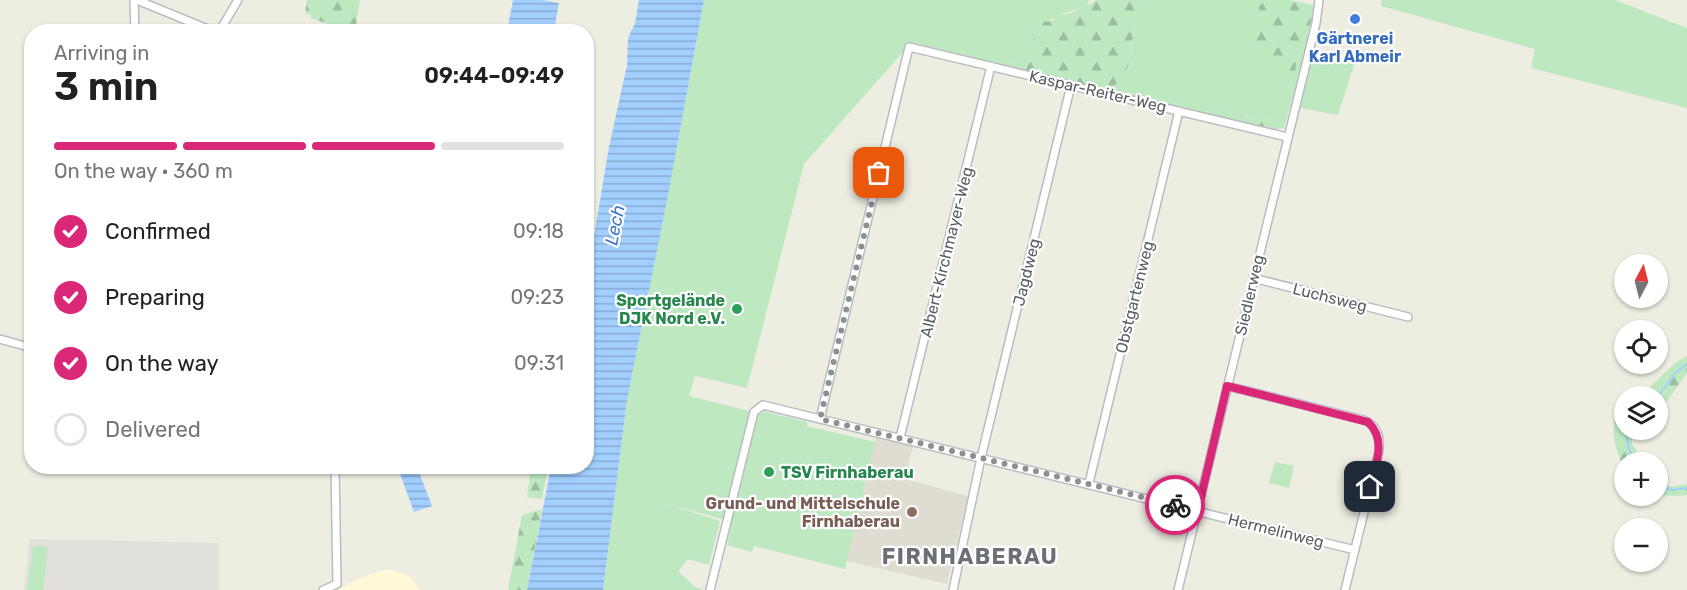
<!DOCTYPE html>
<meta charset="utf-8">
<style>
:root{--surface:#fff;--page:#f2f2f2;--text:#202124;--muted:#757577;--line:#e0e0e0;--accent:#db2777}
body{margin:0;font-family:Rubik,sans-serif;background:var(--page);color:var(--text);height:100vh;display:flex;flex-direction:column;font-size:22px;white-space:nowrap}
*{box-sizing:border-box;margin:0}
p{font-size:20px;color:var(--muted)}
.icon{flex:none;width:33px;height:33px;fill:none;stroke:currentColor;stroke-width:2;stroke-linecap:round;stroke-linejoin:round}
.map{position:relative;flex:1;overflow:hidden}
.sheet{position:absolute;left:24px;top:24px;width:570px;height:450px;display:flex;flex-direction:column;background:var(--surface);border-radius:24px;box-shadow:0 2px 4px #0004}
.sheet>*{flex:none}
.needle{width:39px;rotate:7deg}
.fabs{position:absolute;left:1614px;top:254px;display:grid;gap:12px}
.fabs a{display:grid;place-items:center;width:54px;height:54px;border-radius:50%;background:var(--surface);box-shadow:0 2px 4px #0004;font-size:30px}
.pin{position:absolute;display:grid;place-items:center;width:51px;height:51px;color:#fff;margin:-26px;border-radius:12px;box-shadow:0 3px 9px #0006}
.courier{position:absolute;display:grid;place-items:center;width:60px;height:60px;margin:-30px;border:4px solid #db2777;border-radius:50%;background:#fff;color:#222;box-shadow:0 2px 8px #0007}
.summary em{font-style:normal;font-weight:600}
.summary div{display:flex;flex-direction:column-reverse}
.summary{display:flex;align-items:center;justify-content:space-between;height:102px;padding:0 30px}
h1{font-size:39px;font-weight:600;line-height:45px}
.bar{display:grid;grid-template-columns:repeat(4,1fr);gap:9px 6px;align-content:center;height:72px;padding:0 30px}
.bar i{height:8px;border-radius:4px;background:var(--line)}
.bar .selected{background:var(--accent)}
.bar p{grid-column:span 4}
ol{padding:0 30px;list-style:none}
li{display:flex;align-items:center;gap:18px;height:66px}
li p{margin-inline-start:auto}
li .icon{padding:6px;border-radius:50%;background:var(--accent);color:#fff;stroke-width:4}
li:last-child{color:var(--muted)}
li i{width:33px;height:33px;border:3px solid var(--line);border-radius:50%}
.map>svg:first-child{display:block}
</style>
<div class="map">
<svg width="1687" height="590" viewBox="0 0 1687 590">
<defs>
<pattern id="forest-firs" width="22" height="20" patternUnits="userSpaceOnUse" patternTransform="scale(1.5)"><rect width="22" height="20" fill="#bde8c0"/><path d="M5 1l3.5 6h-7zM16 11l3.5 6h-7z" fill="#9dbfa0"/></pattern>
<pattern id="water-rules" width="6" height="5" patternUnits="userSpaceOnUse" patternTransform="scale(1.5)"><rect width="6" height="5" fill="#a2cfff"/><path d="M0 2.5h6" fill="none" stroke="#87abd2"/></pattern>
</defs>
<rect width="100%" height="100%" fill="#eeede2"/>
<path fill="#fff9d7" d="M388,569L409,576L420,590H337L363,577Z"/>
<path fill="#e2e0da" d="M30,539L219,543V590H24Z"/>
<path fill="#dfdcd1" d="M876,437L913,446L905,479L968,496L947,584L847,561Z"/>
<path fill="#bde8c0" d="M704,0H1089L1087,6C1079,9 1070,11 1062,14C1050,20 1053,21 1038,22L1033,43L1022,52L1020,61L1014,63L1002,59L997,64L909,45L804,164L747,388L695,376L689,396L761,414L762,411L807,422V426L875,442L845,569L754,546L752,552L727,545L732,522L664,503L720,521L709,565L688,559L678,571L695,587L704,590H603L627,400L667,201Z
M1141,0H1264L1259,7V23L1294,74L1296,64L1300,56H1304L1284,128L1279,129L1268,118C1252,120 1241,117 1227,107L1217,110V116L1113,91C1115,80 1123,75 1128,66C1133,57 1130,42 1135,32L1131,21Z
M1382,0H1615L1687,28V108L1531,68L1535,49L1381,6Z
M1311,51L1355,62L1338,115L1295,107Z
M1275,462L1294,466L1289,488L1269,483Z
M33,546L48,547L43,590H27Z"/>
<path fill="url(#forest-firs)" d="M307,0H360L355,31H330L331,25L311,18V15L305,13Z
M1095,0H1141L1131,21L1135,32C1129,42 1133,56 1128,66C1124,75 1115,81 1113,91L997,64L1002,59L1014,63L1020,61L1021,52L1033,43L1038,22L1053,21L1056,16L1071,13L1094,2Z
M1264,0H1288L1314,5L1304,56L1300,57L1296,64L1295,74L1252,49L1255,35L1250,29L1253,24L1259,23V7Z
M1227,107C1241,117 1251,120 1268,118L1279,129L1275,130L1217,116V110Z
M1687,356V373L1663,407L1658,411V396H1638C1657,385 1665,367 1687,356Z
M1624,405V429H1632V444L1644,462H1624V469C1615,448 1606,424 1624,405Z
M531,467H548L542,499L527,497Z
M1658,482L1671,487L1687,484V495L1673,496L1658,495Z
M542,509L527,590H508L522,515Z"/>
<path fill="url(#water-rules)" d="M513,0H542L559,3L554,31H507Z
M639,0H704L667,201L627,400L603,590H527L551,467L586,466L587,278L609,147L627,65L628,38L635,23Z
M411,467H417L432,506L414,512L399,471Z"/>
<g fill="none" stroke-linecap="round" stroke-linejoin="round">
<path stroke="#a2cfff" stroke-width="2" d="M1658,397L1675,373L1687,364
M1625,429L1629,449L1635,462
M1658,486L1672,490L1687,488"/>
<defs>
<path id="minor" d="M134,0L135,32
M137,0L215,32
M219,32L238,0
M1253,278L1408,317
M0,339L32,348
M1227,386L1364,420C1378,426 1380,437 1379,451L1345,590
M820,419L909,47L1287,137
M900,438L991,66
M1089,483L1179,111
M323,590L337,584L335,466
M710,590L754,412L763,405L1355,550
M953,590L981,458L1071,85
M1178,590L1316,23L1319,0"/>
</defs>
<use href="#minor" stroke="#babcc2" stroke-width="10"/>
<use href="#minor" stroke="#fff" stroke-width="7"/>
</g>
<g fill="none" stroke-linecap="round" stroke-linejoin="round">
<path stroke="#8e9090" stroke-width="6" stroke-dasharray="0 10.8" d="M879,173L820,419L1175,505"/>
<path stroke="#db2777" stroke-width="8" d="M1175,505L1198,510L1227,386L1368,422C1387,440 1376,464 1370,487"/>
</g>
<circle fill="#3f7fe0" stroke="#fff" stroke-width="2" cx="1355" cy="19" r="6"/>
<g fill="#2e9e5b" stroke="#fff" stroke-width="2">
<circle cx="737" cy="309" r="6"/>
<circle cx="769" cy="472" r="6"/>
</g>
<circle fill="#8d6e63" stroke="#fff" stroke-width="2" cx="912" cy="512" r="6"/>
<g text-anchor="middle" stroke-width="4.5" stroke-linejoin="round" paint-order="stroke">
<g font-size="16" font-weight="bold" fill="#366cbe" stroke="#fff">
<text x="1355" y="44">Gärtnerei<tspan x="1355" dy="18">Karl Abmeir</tspan></text>
</g>
<g font-size="16" fill="#5b5e64" stroke="#fff">
<text transform="translate(1098 91) rotate(13)" y="6">Kaspar-Reiter-Weg</text>
<text transform="translate(946 252) rotate(-76)" y="6">Albert-Kirchmayer-Weg</text>
<text transform="translate(1026 272) rotate(-76)" y="6">Jagdweg</text>
<text transform="translate(1249 295) rotate(-77)" y="6">Siedlerweg</text>
<text transform="translate(1134 297) rotate(-76)" y="6">Obstgartenweg</text>
<text transform="translate(1330 297) rotate(14)" y="6">Luchsweg</text>
<text transform="translate(1276 530) rotate(14)" y="6">Hermelinweg</text>
</g>
<g font-size="16" font-weight="bold" fill="#27864d" stroke="#fff" text-anchor="end">
<text x="725" y="306">Sportgelände<tspan x="725" dy="18">DJK Nord e.V.</tspan></text>
<text x="781" y="478" text-anchor="start">TSV Firnhaberau</text>
</g>
<g font-size="16" font-weight="bold" fill="#785e54" stroke="#fff" text-anchor="end">
<text x="900" y="509">Grund- und Mittelschule<tspan x="900" dy="18">Firnhaberau</tspan></text>
</g>
<g font-size="18" font-style="italic" fill="#3d76ca" stroke="#fff">
<text transform="translate(615 225) rotate(-79)" y="6">Lech</text>
</g>
<g font-size="22" font-weight="bold" letter-spacing="1.5" fill="#6b7076" stroke="#fff">
<text x="970" y="564">FIRNHABERAU</text>
</g>
</g>
</svg>
<div class="fabs">
<a><svg class="needle" viewBox="-14 -14 28 28"><path d="M0-13l5 13h-10z" fill="#e53935"/><path d="M0 13l5-13h-10z" fill="#757577"/></svg></a>
<a><svg class="icon" aria-label="locate" viewBox="0 0 24 24"><circle cx="12" cy="12" r="6"/><path d="M12 2v4M12 18v4M2 12h4M18 12h4"/></svg></a>
<a><svg class="icon" aria-label="layers" viewBox="0 0 24 24"><path d="M12 4l9 5-9 5-9-5zM3 14l9 5 9-5"/></svg></a>
<a>+</a>
<a>−</a>
</div>
<div class="pin" style="left:879px;top:173px;background:#ea580c"><svg class="icon" aria-label="bag" viewBox="0 0 24 24"><path d="M5 8h14l-1 12H6zM9 8a3 3 0 0 1 6 0"/></svg></div>
<div class="pin" style="left:1370px;top:487px;background:#1f2937"><svg class="icon" aria-label="home" viewBox="0 0 24 24"><path d="M3 11l9-7 9 7M6 9v11h12V9"/></svg></div>
<div class="courier" style="left:1175px;top:505px"><svg class="icon" aria-label="bike" viewBox="0 0 24 24"><circle cx="6" cy="16" r="4"/><circle cx="18" cy="16" r="4"/><path d="M6 16l4-8h5l3 8M10 8l3 8H6M13 5h3"/></svg></div>
<section class="sheet">
<div class="summary"><div><h1>3 min</h1><p>Arriving in</p></div><em>09:44–09:49</em></div>
<div class="bar"><i class="selected"></i><i class="selected"></i><i class="selected"></i><i></i><p>On the way · 360 m</p></div>
<ol>
<li><svg class="icon" aria-label="check" viewBox="0 0 24 24"><path d="M5 12l5 5 9-10"/></svg>Confirmed<p>09:18</p></li>
<li><svg class="icon" aria-label="check" viewBox="0 0 24 24"><path d="M5 12l5 5 9-10"/></svg>Preparing<p>09:23</p></li>
<li><svg class="icon" aria-label="check" viewBox="0 0 24 24"><path d="M5 12l5 5 9-10"/></svg>On the way<p>09:31</p></li>
<li><i></i>Delivered</li>
</ol>
</section>
</div>
